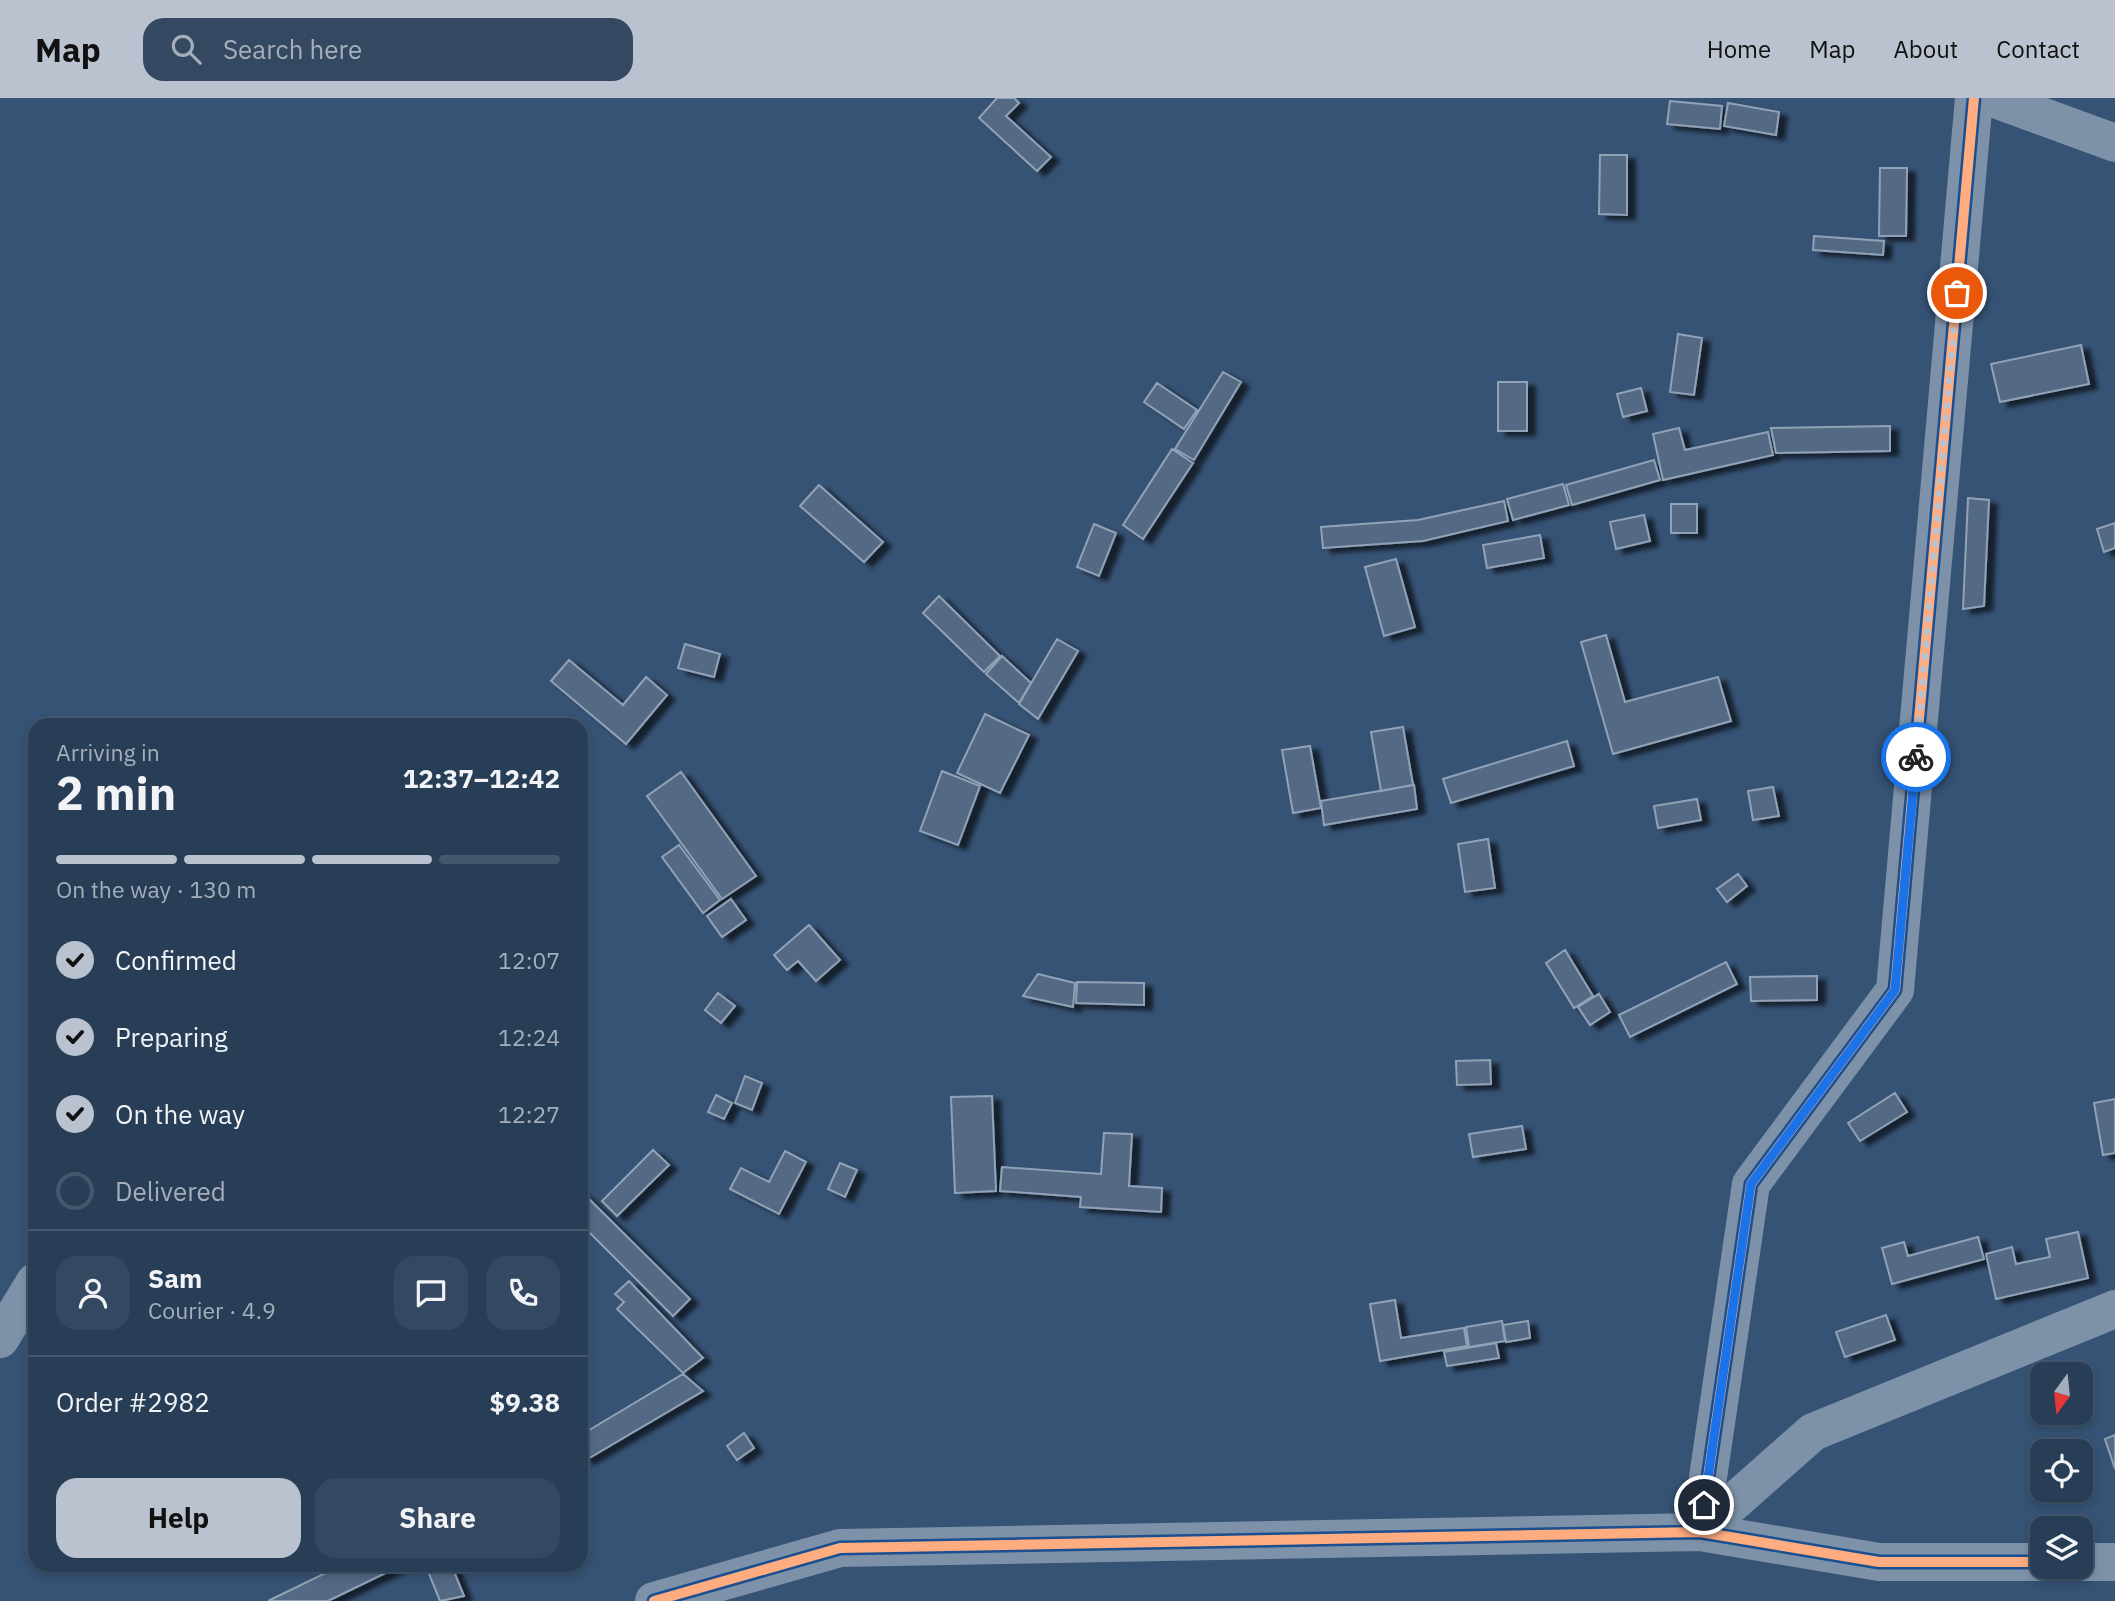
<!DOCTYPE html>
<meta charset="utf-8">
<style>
:root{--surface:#283e57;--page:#344961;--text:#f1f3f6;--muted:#a5aeba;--line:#44576d;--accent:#b9c2ce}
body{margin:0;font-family:"IBM Plex Sans",sans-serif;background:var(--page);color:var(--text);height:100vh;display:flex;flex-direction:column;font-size:26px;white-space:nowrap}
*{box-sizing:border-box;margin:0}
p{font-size:23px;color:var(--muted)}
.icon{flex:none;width:38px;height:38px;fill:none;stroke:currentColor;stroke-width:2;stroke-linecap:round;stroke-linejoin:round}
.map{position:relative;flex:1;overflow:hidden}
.drawer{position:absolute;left:28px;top:620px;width:560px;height:854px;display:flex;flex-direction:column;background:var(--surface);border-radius:21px;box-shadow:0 4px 10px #0003,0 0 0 2px var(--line)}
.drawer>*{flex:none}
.needle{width:46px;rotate:195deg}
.buttons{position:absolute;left:2030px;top:1264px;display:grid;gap:14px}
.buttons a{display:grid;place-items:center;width:63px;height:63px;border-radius:14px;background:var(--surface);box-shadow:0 4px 10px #0003,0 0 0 2px var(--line);font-size:35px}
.pin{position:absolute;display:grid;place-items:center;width:60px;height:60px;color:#fff;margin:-30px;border:4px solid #fff;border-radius:50%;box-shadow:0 2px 7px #0007}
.courier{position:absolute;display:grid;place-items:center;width:70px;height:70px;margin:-35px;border:5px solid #1a73e8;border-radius:50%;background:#fff;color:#222;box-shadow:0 2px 9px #0007}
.summary em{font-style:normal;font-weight:800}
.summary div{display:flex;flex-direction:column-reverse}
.summary{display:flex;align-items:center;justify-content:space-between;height:119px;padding:0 28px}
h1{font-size:46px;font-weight:800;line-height:52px}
.bar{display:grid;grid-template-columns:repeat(4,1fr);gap:10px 7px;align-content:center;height:84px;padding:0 28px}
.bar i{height:9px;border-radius:5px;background:var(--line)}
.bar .current{background:var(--accent)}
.bar p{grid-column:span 4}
.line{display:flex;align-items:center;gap:18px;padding:0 28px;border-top:2px solid var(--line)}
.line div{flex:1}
.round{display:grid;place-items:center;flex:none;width:74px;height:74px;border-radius:21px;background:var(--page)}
ol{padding:0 28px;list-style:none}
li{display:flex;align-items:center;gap:21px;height:77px}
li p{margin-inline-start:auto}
li .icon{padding:7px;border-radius:50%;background:var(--accent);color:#111;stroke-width:4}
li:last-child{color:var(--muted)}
li i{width:38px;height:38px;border:4px solid var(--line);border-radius:50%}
.button{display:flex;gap:14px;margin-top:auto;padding:14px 28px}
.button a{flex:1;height:80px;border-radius:21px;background:var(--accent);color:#111;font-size:28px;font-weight:800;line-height:80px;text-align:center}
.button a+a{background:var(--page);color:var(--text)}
header{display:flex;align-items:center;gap:42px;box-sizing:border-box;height:98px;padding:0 35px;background:var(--accent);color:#111}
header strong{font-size:33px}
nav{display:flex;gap:38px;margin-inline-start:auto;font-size:24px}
.search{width:490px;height:63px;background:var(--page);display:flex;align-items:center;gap:18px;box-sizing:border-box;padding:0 24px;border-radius:21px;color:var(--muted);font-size:26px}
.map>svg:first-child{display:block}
</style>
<header>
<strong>Map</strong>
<div class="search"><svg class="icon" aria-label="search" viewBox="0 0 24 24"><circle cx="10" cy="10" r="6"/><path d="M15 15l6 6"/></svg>Search here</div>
<nav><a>Home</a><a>Map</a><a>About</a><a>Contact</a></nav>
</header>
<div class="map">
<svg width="2115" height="1503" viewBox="0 0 2115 1503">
<defs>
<filter id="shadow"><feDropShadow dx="8" dy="4.5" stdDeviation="2" flood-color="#0009"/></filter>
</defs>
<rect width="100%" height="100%" fill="#365274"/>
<path fill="#526984" stroke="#92a2b6" stroke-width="2" filter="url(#shadow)" d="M997,0H1014L1019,5L1006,18L1051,59L1037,73L979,20Z
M1670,3L1722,8L1720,31L1667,26Z
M1728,5L1779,14L1776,37L1724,28Z
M1600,57H1627V117L1599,116Z
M1880,70H1907L1906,138H1879Z
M1814,138L1884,143L1883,157L1813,152Z
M1678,236L1702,240L1694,297L1670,294Z
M2081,247L2089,286L2000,304L1991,266Z
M1223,274L1241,284L1194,362L1175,351Z
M1498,284H1527V333H1498Z
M1157,285L1197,312L1184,331L1144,304Z
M1641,290L1647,313L1623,319L1617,296Z
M1890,328V353L1776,355L1771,330Z
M1679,330L1685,352L1768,334L1773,357L1663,382L1653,336Z
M1172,351L1193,365L1143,441L1123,427Z
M1654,362L1660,382L1572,407L1566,387Z
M1563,386L1569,407L1513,422L1507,401Z
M819,387L883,444L864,464L800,408Z
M1968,400L1989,402L1984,508L1963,511Z
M1504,403L1508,423L1423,443L1323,450L1321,429L1418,422Z
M1671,406H1697V435H1671Z
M1644,417L1650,443L1616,451L1610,424Z
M2115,425V450L2104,454L2097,431Z
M1094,426L1116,435L1099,478L1077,469Z
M1540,437L1544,460L1487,470L1483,447Z
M1396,461L1415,529L1384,538L1365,469Z
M939,498L1000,558L984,574L923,515Z
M1606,537L1625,604L1718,579L1731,623L1613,656L1581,544Z
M1057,541L1078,553L1038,621L1019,606Z
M685,546L720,556L714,579L678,570Z
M1002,558L1031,585L1019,605L986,576Z
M569,562L623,607L646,579L667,597L626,646L551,583Z
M985,616L1029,637L1000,695L957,675Z
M1403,629L1413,687L1381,693L1371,634Z
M1567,643L1574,668L1451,705L1443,681Z
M1310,648L1321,710L1293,715L1282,652Z
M942,673L980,688L958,747L920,733Z
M681,674L756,778L722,801L647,698Z
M1414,687L1417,711L1324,727L1321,703Z
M1773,689L1779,718L1753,722L1748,693Z
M1697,701L1701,722L1658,730L1654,708Z
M1488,741L1495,790L1465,794L1458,746Z
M679,747L720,802L703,815L662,759Z
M1738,776L1747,788L1727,804L1717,791Z
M731,801L746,822L722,839L707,818Z
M809,827L840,862L816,883L798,863L787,872L774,857Z
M1565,852L1593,898L1574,910L1546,865Z
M1726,864L1737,886L1630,939L1619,917Z
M1038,876L1075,885L1073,909L1023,898Z
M1817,878V902L1751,903L1750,879Z
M1077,884L1144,885V907L1076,905Z
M718,895L735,908L721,925L705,912Z
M1599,896L1610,914L1590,927L1578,909Z
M1490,962L1491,986L1457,987L1456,963Z
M745,978L762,985L752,1012L735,1005Z
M1895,995L1907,1014L1860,1043L1848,1025Z
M716,997L732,1005L724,1021L708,1014Z
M992,998L996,1093L955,1095L951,999Z
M2115,1001V1055L2103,1057L2094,1005Z
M1522,1028L1526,1051L1473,1059L1469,1036Z
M1104,1035L1132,1036L1129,1088L1162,1090L1161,1114L1080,1109L1081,1099L1000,1093L1002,1069L1101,1076Z
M653,1052L669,1067L617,1118L602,1103Z
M785,1053L806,1064L779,1116L730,1091L741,1070L769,1084Z
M840,1065L857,1072L845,1099L828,1091Z
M583,1095L690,1201L673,1218L581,1126Z
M2078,1134L2088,1180L1996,1201L1986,1156L2012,1149L2016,1166L2050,1159L2046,1141Z
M1978,1139L1984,1161L1892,1186L1882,1150L1904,1144L1908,1158Z
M629,1183L703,1260L683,1275L617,1211L624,1204L615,1196Z
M1395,1202L1401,1240L1464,1230L1467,1248L1380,1263L1370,1206Z
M1886,1217L1895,1242L1845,1259L1836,1234Z
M1502,1223L1505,1243L1469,1249L1466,1229Z
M1528,1223L1530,1240L1506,1244L1503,1227Z
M1496,1245L1499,1260L1447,1268L1444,1254Z
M683,1276L703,1293L586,1362L581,1355V1337Z
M744,1335L754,1350L737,1362L727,1348Z
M2115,1337V1371L2105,1341Z
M344,1466H404L328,1503H268Z
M425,1466H451L464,1498L440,1503Z"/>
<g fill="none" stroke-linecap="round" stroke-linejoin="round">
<path stroke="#7d92a8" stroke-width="38" d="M1992,0L2115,45
M0,1241L35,1184
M1700,1434L1751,1086L1895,892L1974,0
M1700,1434L1813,1334L2115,1211
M2081,1464H2115
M654,1503L840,1450L1700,1434L1879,1464H2042"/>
<defs>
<path id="cycleway" d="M1700,1434L1751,1086L1895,892L1974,0
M654,1503L840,1450L1700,1434L1879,1464H2042"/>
</defs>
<use href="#cycleway" stroke="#1b4f8f" stroke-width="15"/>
<use href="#cycleway" stroke="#ffac80" stroke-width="10"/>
</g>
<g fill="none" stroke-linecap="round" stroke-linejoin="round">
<path stroke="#b9c2ce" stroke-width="7" stroke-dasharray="0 12.6" d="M1916,659L1957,195"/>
<path stroke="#1a73e8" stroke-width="9" d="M1704,1407L1751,1086L1895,892L1916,659"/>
</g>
</svg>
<div class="buttons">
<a><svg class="needle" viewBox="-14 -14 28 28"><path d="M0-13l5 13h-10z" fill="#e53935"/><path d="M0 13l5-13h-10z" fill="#a5aeba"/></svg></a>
<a><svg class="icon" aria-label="locate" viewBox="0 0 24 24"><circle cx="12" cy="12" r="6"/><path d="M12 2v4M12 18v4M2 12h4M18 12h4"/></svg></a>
<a><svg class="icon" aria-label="layers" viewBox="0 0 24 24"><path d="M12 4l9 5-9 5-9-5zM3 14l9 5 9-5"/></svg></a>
</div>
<div class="pin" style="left:1957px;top:195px;background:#ea580c"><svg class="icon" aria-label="bag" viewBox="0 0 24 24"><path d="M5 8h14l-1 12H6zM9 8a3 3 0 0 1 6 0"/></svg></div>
<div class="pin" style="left:1704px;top:1407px;background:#1f2937"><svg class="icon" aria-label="home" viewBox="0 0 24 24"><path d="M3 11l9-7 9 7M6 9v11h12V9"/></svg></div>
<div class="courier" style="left:1916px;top:659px"><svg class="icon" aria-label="bike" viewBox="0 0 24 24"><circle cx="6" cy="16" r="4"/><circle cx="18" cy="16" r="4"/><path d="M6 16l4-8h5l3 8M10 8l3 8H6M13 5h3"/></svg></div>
<section class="drawer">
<div class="summary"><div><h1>2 min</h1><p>Arriving in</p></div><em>12:37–12:42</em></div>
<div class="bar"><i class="current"></i><i class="current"></i><i class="current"></i><i></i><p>On the way · 130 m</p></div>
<ol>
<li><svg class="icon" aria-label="check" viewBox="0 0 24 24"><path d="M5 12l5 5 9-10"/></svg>Confirmed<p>12:07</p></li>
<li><svg class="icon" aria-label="check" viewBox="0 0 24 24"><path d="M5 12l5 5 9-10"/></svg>Preparing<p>12:24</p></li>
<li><svg class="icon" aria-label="check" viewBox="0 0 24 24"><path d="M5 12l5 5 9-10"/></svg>On the way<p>12:27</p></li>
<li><i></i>Delivered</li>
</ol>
<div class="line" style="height:126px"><a class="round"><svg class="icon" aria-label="person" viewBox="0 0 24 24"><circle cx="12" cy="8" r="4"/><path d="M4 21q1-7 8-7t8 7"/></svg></a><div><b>Sam</b><p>Courier · 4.9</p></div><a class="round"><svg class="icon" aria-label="chat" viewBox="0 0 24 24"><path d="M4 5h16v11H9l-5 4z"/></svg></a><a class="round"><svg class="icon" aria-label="phone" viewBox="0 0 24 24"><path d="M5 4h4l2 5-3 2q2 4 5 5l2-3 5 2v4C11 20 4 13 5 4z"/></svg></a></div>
<div class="line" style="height:91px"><div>Order #2982</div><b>$9.38</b></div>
<div class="button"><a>Help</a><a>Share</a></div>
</section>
</div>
